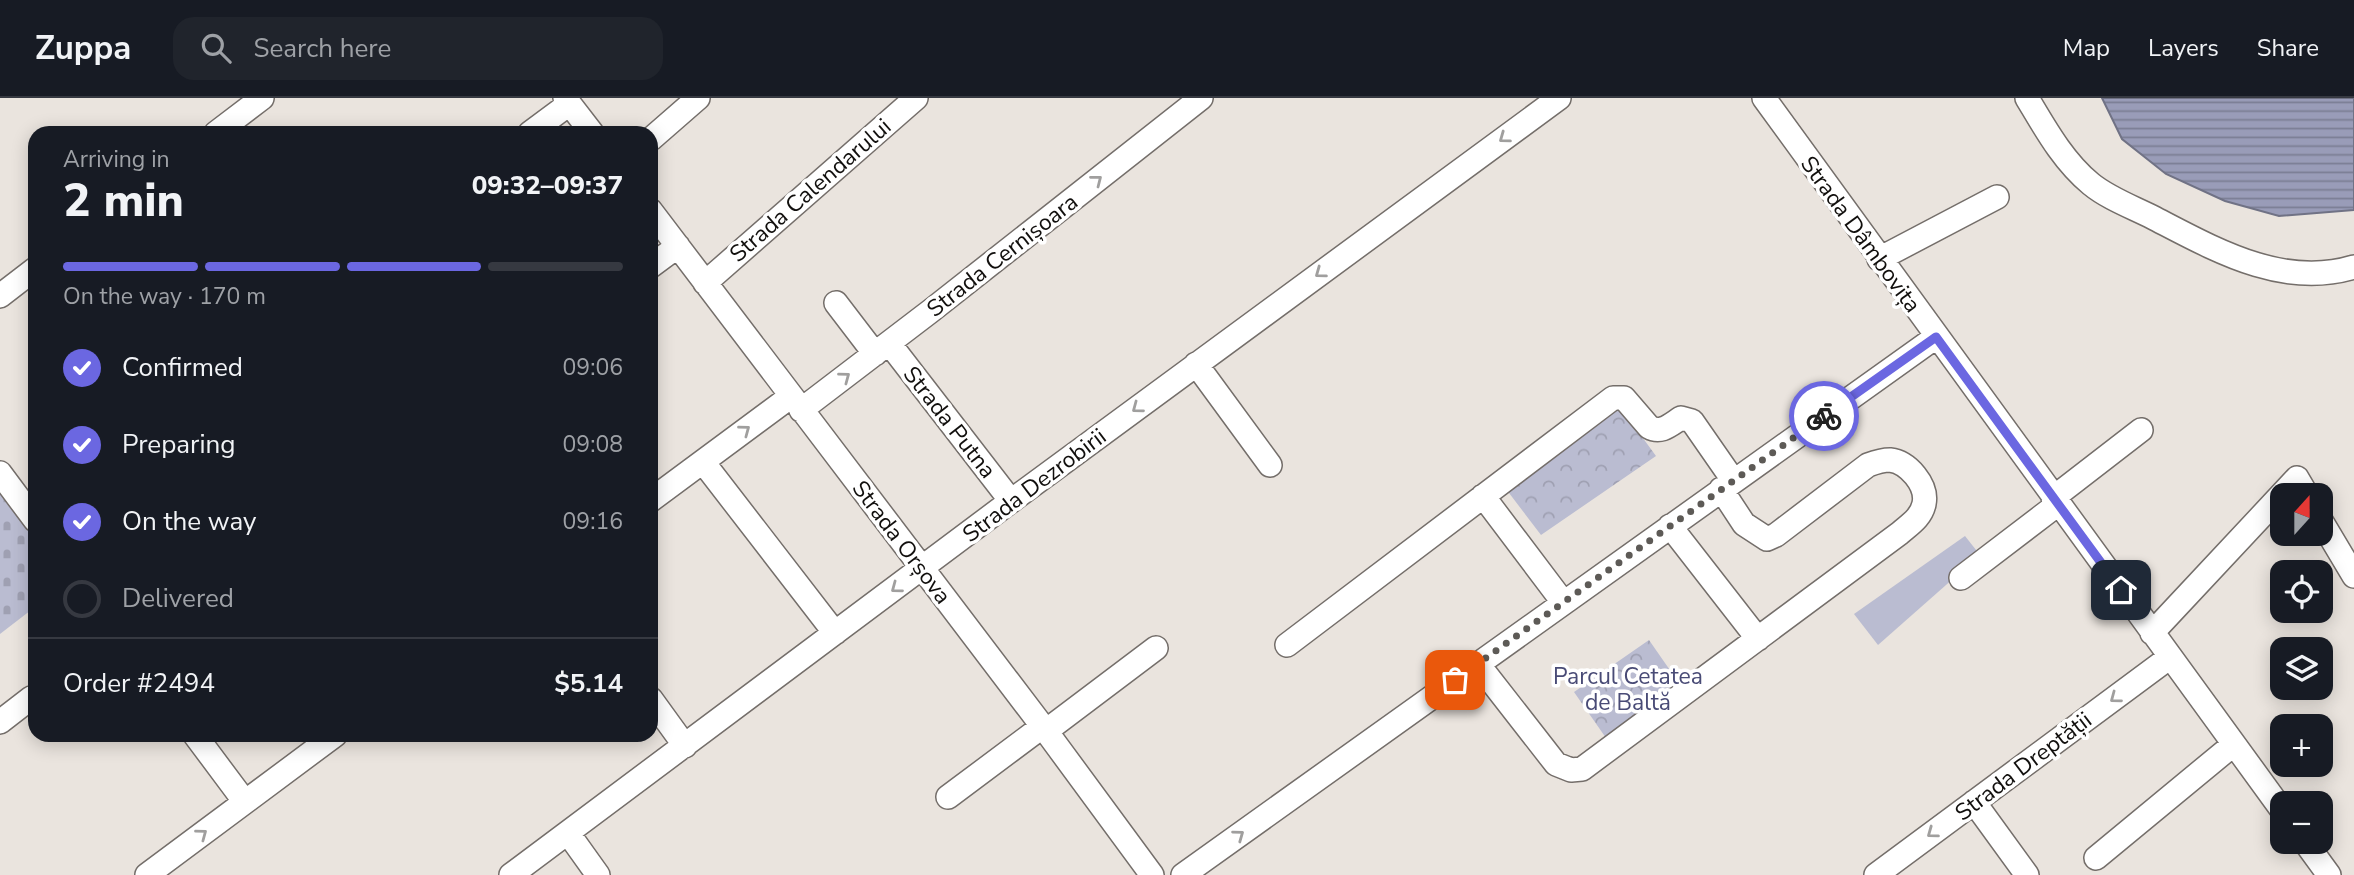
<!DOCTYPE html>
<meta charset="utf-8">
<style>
:root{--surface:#171b24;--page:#20242c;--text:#f1f3f6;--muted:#9ea1a6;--line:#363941;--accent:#6b67e1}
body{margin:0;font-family:"Nunito Sans",sans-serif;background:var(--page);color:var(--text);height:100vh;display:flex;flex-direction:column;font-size:26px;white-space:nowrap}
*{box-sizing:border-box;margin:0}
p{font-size:23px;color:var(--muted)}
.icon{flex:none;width:38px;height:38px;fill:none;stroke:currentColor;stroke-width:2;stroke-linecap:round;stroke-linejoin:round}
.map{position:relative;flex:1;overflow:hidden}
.details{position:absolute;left:28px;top:28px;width:630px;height:616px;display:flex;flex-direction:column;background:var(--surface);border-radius:21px;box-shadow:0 4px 18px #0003}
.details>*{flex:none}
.needle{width:46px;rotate:21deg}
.controls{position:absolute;left:2270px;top:385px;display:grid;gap:14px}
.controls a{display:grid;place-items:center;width:63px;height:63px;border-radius:14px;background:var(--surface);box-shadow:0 4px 18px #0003;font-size:35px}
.pin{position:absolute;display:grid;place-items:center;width:60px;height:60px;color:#fff;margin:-30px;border-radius:14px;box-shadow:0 4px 10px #0006}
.courier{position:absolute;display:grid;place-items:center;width:70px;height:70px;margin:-35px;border:5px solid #6b67e1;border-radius:50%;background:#fff;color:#222;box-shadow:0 2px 9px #0007}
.overview em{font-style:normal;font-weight:800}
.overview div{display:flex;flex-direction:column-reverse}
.overview{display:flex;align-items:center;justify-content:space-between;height:119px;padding:0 35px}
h1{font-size:46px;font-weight:800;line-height:52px}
.bar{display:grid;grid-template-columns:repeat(4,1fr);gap:10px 7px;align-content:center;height:84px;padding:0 35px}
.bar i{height:9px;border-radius:5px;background:var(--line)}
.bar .on{background:var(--accent)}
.bar p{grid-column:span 4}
.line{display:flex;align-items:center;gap:18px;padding:0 35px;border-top:2px solid var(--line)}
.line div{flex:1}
ol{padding:0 35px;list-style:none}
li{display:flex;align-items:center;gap:21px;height:77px}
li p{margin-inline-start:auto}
li .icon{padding:7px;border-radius:50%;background:var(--accent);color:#fff;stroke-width:4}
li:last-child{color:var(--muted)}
li i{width:38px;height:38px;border:4px solid var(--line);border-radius:50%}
header{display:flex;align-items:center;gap:42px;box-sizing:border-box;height:98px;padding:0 35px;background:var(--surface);border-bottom:2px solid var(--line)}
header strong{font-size:33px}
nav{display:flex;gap:38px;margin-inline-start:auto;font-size:24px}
.search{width:490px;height:63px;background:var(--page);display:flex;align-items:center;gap:18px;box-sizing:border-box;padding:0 24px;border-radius:21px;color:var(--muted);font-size:26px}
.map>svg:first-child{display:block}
</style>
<header>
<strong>Zuppa</strong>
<div class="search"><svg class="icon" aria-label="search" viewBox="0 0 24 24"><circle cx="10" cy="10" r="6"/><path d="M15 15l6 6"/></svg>Search here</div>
<nav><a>Map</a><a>Layers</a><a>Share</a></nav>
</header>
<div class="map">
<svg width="2354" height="777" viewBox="0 0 2354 777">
<defs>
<pattern id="cemetery-stones" width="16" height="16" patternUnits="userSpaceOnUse" patternTransform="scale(1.75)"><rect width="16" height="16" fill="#babcd1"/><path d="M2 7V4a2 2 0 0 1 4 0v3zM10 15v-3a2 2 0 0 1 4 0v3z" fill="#9fa0b2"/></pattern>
<pattern id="park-crowns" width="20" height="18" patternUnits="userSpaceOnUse" patternTransform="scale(1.75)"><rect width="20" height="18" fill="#babcd1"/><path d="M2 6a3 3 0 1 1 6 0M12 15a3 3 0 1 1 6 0" fill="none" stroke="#9fa0b2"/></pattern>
<pattern id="water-rules" width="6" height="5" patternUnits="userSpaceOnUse" patternTransform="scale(1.75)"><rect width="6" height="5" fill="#999cb8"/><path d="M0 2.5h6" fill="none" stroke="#7b7e94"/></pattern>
</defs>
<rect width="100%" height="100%" fill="#eae4de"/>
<path fill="url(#cemetery-stones)" d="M0,392L35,439V509L0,536Z"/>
<path fill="url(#park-crowns)" d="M1618,306L1656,358L1541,437L1506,391Z
M1649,542L1681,588L1606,640L1574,594Z"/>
<path fill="#babcd1" d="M1965,438L1980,457L1878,547L1854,516Z"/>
<path fill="url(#water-rules)" stroke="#707285" stroke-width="2" d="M2102,0H2354V112L2279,118L2225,103L2166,76L2122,41Z"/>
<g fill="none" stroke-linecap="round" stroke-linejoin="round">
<defs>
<path id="minor" d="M565,0L592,35
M1764,0L2282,712
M2027,0C2045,30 2063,63 2091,86C2108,100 2132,109 2152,119C2214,151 2282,191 2354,169
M216,35L262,0
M530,35L569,6
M651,41L698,0
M651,113L1046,633L1152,777
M1879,161L1997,99
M651,168L678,148
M705,185L916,0
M0,198L35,171
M836,205L875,256
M889,245L1011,403
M1196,266L1270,367
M801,312L932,212L1201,0
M703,364L835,535
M0,375L35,422
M1483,398L1563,504
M2053,400L2141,332
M651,402L790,299
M2320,421L2354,478
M1670,428L1758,541
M1961,480L2058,406
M2152,535L2297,380L2307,397
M1287,547L1613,300H1624L1649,329C1661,336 1670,327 1681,320L1692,323L1733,382
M1478,566L1556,666L1571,672L1582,671L1900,435C1909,427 1921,420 1924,406C1928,387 1908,364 1890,362C1882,362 1876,364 1868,367L1776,437L1767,441L1744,426L1721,391
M651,601L685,648
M0,624L31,600
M1046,633L1156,550
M195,637L245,704
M948,699L1043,628
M1974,704L2027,777
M568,735L598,777
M2305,744L2329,777
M2096,760L2234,646
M147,777L335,637
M511,777L1011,403L1559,0
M1183,777L1936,239
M1876,777L2170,559"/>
</defs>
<use href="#minor" stroke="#746e6a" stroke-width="26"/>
<use href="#minor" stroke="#fff" stroke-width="23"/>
</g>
<defs><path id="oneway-chevron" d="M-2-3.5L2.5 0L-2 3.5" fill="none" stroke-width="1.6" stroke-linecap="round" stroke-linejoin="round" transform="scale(1.75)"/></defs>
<g stroke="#a09f9e">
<use href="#oneway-chevron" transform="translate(1504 40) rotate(144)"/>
<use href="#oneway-chevron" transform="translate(1097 82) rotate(-38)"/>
<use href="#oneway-chevron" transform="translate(1320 175) rotate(144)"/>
<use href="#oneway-chevron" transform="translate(845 279) rotate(-37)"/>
<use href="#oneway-chevron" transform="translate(1137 310) rotate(143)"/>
<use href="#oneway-chevron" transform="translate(745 332) rotate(-37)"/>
<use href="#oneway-chevron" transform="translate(896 490) rotate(143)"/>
<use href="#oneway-chevron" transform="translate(2115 600) rotate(143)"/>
<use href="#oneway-chevron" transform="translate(1932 735) rotate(144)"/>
<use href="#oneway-chevron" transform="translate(202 736) rotate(-37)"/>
<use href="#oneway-chevron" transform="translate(1239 737) rotate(-36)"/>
</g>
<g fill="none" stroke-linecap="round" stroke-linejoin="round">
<path stroke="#5d5a56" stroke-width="7" stroke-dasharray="0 12.6" d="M1455,582L1824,318"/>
<path stroke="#6b67e1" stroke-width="9" d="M1824,318L1936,239L2121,492"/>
</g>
<g text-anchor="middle" stroke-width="7" stroke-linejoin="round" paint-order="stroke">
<g font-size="23" fill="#110f0d" stroke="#fff">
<text transform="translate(810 92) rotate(-41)" y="8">Strada Calendarului</text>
<text transform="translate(1861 136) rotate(54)" y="8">Strada Dâmbovița</text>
<text transform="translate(1002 157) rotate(-38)" y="8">Strada Cernișoara</text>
<text transform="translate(950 324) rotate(52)" y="8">Strada Putna</text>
<text transform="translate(1034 387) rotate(-37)" y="8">Strada Dezrobirii</text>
<text transform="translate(902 444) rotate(53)" y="8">Strada Orșova</text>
<text transform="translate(2023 668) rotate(-37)" y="8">Strada Dreptății</text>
</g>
<g font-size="23" fill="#494b76" stroke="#fff">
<text x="1628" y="586">Parcul Cetatea<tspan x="1628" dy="26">de Baltă</tspan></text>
</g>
</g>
</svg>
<div class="controls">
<a><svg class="needle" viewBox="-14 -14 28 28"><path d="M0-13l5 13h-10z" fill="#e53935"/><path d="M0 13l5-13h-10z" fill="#9ea1a6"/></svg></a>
<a><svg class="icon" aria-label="locate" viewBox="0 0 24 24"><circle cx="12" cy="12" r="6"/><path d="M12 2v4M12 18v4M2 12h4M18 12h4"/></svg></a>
<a><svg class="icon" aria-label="layers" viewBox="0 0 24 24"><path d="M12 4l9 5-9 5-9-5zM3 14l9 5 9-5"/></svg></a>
<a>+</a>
<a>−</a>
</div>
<div class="pin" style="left:1455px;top:582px;background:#ea580c"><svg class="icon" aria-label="bag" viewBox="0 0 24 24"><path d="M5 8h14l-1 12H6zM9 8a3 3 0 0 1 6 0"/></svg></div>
<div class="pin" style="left:2121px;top:492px;background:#1f2937"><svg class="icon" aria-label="home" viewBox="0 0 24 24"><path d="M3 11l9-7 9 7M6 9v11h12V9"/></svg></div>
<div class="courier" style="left:1824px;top:318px"><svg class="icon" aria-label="bike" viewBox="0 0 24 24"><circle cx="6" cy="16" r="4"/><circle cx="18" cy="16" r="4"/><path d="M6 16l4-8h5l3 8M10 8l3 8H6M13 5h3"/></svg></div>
<section class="details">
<div class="overview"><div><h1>2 min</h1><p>Arriving in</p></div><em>09:32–09:37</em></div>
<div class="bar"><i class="on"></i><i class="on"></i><i class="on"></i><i></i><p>On the way · 170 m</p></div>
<ol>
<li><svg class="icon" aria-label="check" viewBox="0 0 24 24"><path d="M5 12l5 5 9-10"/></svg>Confirmed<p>09:06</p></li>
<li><svg class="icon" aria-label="check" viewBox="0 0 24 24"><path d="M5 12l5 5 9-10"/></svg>Preparing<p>09:08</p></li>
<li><svg class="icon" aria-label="check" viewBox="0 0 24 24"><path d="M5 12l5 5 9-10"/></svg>On the way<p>09:16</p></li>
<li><i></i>Delivered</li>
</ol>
<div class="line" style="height:91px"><div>Order #2494</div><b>$5.14</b></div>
</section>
</div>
